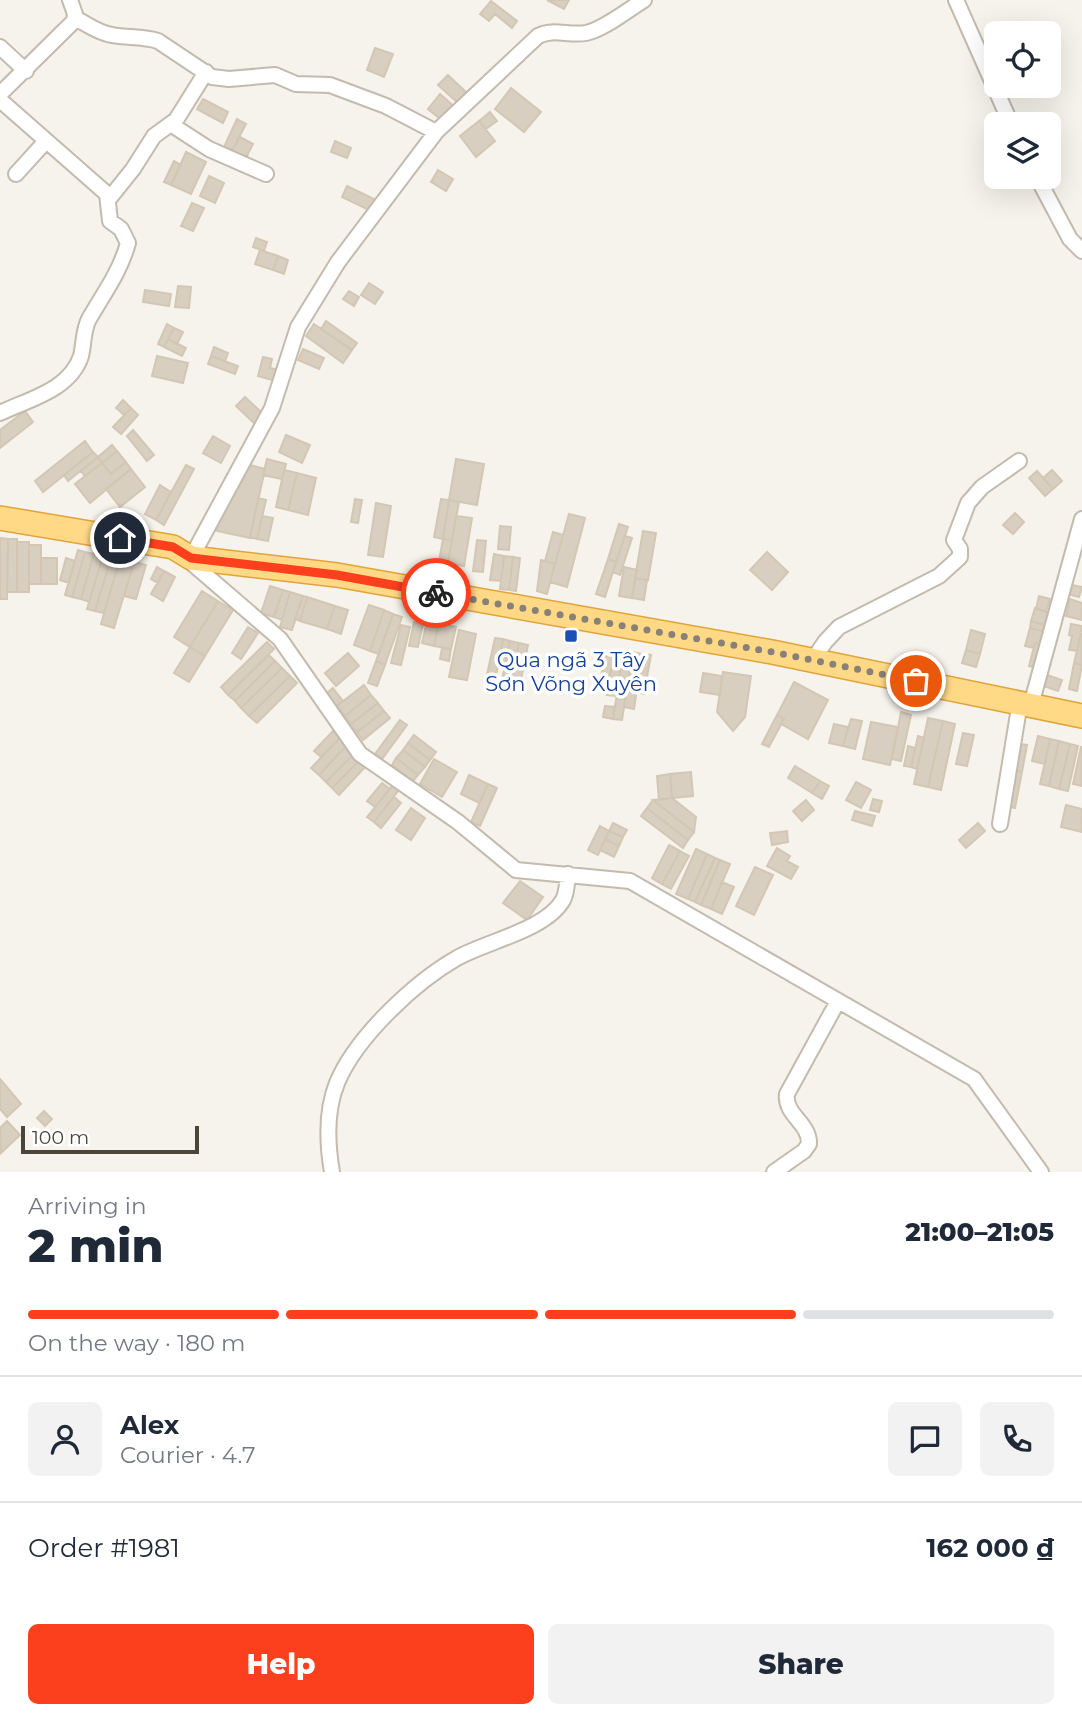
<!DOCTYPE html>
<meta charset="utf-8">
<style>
:root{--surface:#fff;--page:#f2f2f3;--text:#1f2937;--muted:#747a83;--line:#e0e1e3;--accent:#fc3f1d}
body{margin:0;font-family:Montserrat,sans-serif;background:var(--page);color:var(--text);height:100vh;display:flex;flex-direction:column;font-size:26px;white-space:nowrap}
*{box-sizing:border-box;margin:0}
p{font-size:23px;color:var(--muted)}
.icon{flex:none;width:38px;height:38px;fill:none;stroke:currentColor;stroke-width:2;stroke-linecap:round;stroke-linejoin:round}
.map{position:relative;height:1172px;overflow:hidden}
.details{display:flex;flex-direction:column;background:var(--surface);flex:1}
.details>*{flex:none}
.fabs{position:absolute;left:984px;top:21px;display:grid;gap:14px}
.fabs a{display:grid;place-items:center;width:77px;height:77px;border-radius:10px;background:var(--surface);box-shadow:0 7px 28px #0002;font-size:35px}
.scale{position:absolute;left:21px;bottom:18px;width:178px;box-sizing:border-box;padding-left:7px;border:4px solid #4b4439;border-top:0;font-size:19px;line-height:24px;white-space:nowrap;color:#4b4439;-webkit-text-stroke:5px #fff;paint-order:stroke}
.pin{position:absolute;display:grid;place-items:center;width:60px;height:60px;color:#fff;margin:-30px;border:4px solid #fff;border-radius:50%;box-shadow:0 2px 7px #0007}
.courier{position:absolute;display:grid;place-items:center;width:70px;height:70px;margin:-35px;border:5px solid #fc3f1d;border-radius:50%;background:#fff;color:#222;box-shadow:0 2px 9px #0007}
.overview em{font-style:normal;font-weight:800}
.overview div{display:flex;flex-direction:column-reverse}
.overview{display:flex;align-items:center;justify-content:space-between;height:119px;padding:0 28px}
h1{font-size:46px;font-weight:800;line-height:52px}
.bar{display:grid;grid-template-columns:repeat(4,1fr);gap:10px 7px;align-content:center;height:84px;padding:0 28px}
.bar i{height:9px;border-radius:5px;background:var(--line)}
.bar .active{background:var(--accent)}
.bar p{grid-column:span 4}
.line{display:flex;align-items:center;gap:18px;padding:0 28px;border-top:2px solid var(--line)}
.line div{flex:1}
.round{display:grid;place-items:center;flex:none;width:74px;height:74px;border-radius:10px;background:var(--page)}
.primary-button{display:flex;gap:14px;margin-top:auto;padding:14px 28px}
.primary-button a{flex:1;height:80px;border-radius:10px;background:var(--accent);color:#fff;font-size:28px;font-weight:800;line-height:80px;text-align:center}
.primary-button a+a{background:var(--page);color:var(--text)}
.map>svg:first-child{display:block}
</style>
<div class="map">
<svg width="1082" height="1172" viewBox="0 0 1082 1172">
<rect width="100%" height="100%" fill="#f6f3ec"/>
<path fill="#d8cfc1" stroke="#d3c7b4" stroke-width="2" d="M547,0H569L564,9Z
M491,1L517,21L512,28L495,14L489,21L480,14Z
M375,48L393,54L384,77L367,70Z
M448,75L467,93L458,103L438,85Z
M511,88L541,112L524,132L495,109Z
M440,94L456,108L444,122L428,109Z
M203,99L228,112L223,123L197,109Z
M490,112L497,121L486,129L479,121Z
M237,119L246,124L232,151L224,147Z
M479,121L495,141L476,157L460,136Z
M240,137L253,144L246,158L232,151Z
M335,141L351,148L347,158L331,152Z
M186,152L206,162L191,194L171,185Z
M174,161L181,165L171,185L164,182Z
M438,170L453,179L446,191L431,182Z
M209,176L224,183L215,203L200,196Z
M347,186L378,201L373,212L342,197Z
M192,203L204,208L193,231L181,226Z
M256,238L267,242L264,251L253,247Z
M260,250L278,256L273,270L255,264Z
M278,256L288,260L284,274L273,270Z
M369,283L383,292L375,304L361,295Z
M178,286L191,287L189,308L175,307Z
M145,290L171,294L169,306L143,302Z
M349,291L359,297L354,306L343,299Z
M326,321L357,343L352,350L321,329Z
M167,324L174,328L164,347L158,344Z
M314,324L352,350L343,363L306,336Z
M174,328L183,332L177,344L168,339Z
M168,339L186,348L182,356L164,347Z
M214,347L228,353L225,361L211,356Z
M303,349L324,358L319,369L298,360Z
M157,356L188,363L183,383L152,376Z
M211,356L238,366L235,374L208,364Z
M263,357L272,359L270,368L279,370L276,381L258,376Z
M245,397L263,414L254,423L236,406Z
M123,400L131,408L124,415L116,408Z
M131,408L138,415L121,434L113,427Z
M25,411L33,422L0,448V430Z
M133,430L154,455L147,461L127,436Z
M286,435L310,445L302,463L279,452Z
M213,436L230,446L221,463L203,453Z
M85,441L93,452L43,492L35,481Z
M112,445L117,451L102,463L98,457Z
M117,451L126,462L111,474L102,463Z
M93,452L98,457L68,481L64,475Z
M98,457L102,463L85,476L81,471Z
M267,459L286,464L282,479L263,475Z
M456,459L484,464L477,505L449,500Z
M126,462L131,469L90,503L75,484L102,463L111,474Z
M246,464L265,469L250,538L213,530Z
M186,465L194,469L164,525L156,520Z
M131,469L145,487L120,507L106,489Z
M284,470L297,473L288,510L276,507Z
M1052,470L1062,481L1053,489L1043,478Z
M1037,471L1053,489L1045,496L1029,478Z
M297,473L316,478L308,515L288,510Z
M160,485L171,492L156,520L145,514Z
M258,498L266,500L257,539L250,537Z
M355,499L362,500L358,523L351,522Z
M441,499L449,500L443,539L434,537Z
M449,500L459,502L452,540L443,539Z
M376,503L391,506L383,557L368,555Z
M1015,513L1024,522L1013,534L1003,525Z
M569,514L585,518L567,587L550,582Z
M262,516L273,518L268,541L257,539Z
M456,516L472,518L464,566L448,563Z
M619,524L628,527L616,562L608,559Z
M500,526L511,527L509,550L498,549Z
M643,531L656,533L648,580L635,578Z
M553,532L563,535L555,564L545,561Z
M625,536L632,538L620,575L613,572Z
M0,538L8,539L7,599H0Z
M8,539H17V592H7Z
M443,539L452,540L448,563L439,561Z
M477,540L486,541L483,572L473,571Z
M17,542H29V592H17Z
M29,545H41V584H29Z
M78,550L85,552L72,597L65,595Z
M95,550L104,553L89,602L81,599Z
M85,552L94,554L81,599L72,597Z
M767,552L788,572L772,590L750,570Z
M104,553L112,555L95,611L87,609Z
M494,554L504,556L501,581L490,580Z
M112,555L120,558L104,613L95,611Z
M504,556L513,557L509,590L500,589Z
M513,557L520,558L516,591L509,590Z
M41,558H57V584H41Z
M66,558L75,561L69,583L60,580Z
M120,558L134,562L114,628L101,624Z
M608,559L616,562L605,597L596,594Z
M541,560L555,564L547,594L537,591Z
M134,562L146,565L136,599L124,596Z
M157,567L164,571L158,583L151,579Z
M624,567L637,570L632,598L619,596Z
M164,571L175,577L163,601L151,594Z
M635,578L647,580L644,600L632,598Z
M1067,584L1082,587L1079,597L1064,593Z
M270,586L283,590L274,617L261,613Z
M283,590L290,592L282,620L274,617Z
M202,591L218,601L190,647L174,637Z
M290,592L303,596L292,630L280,627Z
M303,596L307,597L300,621L295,619Z
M1039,596L1050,599L1046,612L1036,609Z
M307,597L335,606L327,629L300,621Z
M1070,599L1082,603V620L1066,616Z
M218,601L233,610L205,656L190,647Z
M369,605L384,610L370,651L354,645Z
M335,606L348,610L341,634L327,629Z
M1035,608L1050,613L1047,626L1031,621Z
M384,610L393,614L379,654L370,651Z
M393,614L402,617L385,665L376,661Z
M427,621L439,623L434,646L422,643Z
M1031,621L1047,626L1045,632L1030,628Z
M414,622L423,624L418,647L409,646Z
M439,623L456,627L451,649L434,646Z
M1071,624L1082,626L1077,651L1069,650L1072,636L1069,635Z
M401,625L410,627L401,665L391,663Z
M248,627L258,633L241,659L232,653Z
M1030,628L1045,632L1042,645L1035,643L1034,648L1025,646Z
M459,630L476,634L467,680L449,677Z
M971,630L985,634L980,654L966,650Z
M1081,634H1082V665L1074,663Z
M495,638L503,639L495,681L486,679Z
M503,639L510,641L504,668L498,667Z
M510,641L519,643L511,682L502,680Z
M267,642L274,649L228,695L221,687Z
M519,643L528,645L520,684L511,682Z
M1035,643L1045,646L1039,669L1029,666Z
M190,647L205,656L189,682L174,673Z
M442,648L451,649L449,661L440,659Z
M966,650L980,654L976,667L962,663Z
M623,651L632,652L628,682L619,680Z
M632,652L642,654L634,709L624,707Z
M348,653L359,666L336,686L325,673Z
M642,654L651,655L644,694L636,692Z
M269,655L275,661L235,701L228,695Z
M605,656L622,659L620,670L611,669L609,678L601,677Z
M275,661L282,668L241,708L235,701Z
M376,661L385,665L377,686L368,683Z
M1074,663L1082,665L1077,691L1069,689Z
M282,668L290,676L249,716L241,708Z
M611,669L620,670L616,696L607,695Z
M723,672L751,676L745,717L733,731L717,712Z
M703,673L722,676L720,695L700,692Z
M1047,675L1062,680L1058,691L1044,686Z
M290,676L297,683L257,723L249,716Z
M619,680L628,682L622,720L613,719Z
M794,682L828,700L808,739L781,724L784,719L777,715Z
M364,685L371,695L345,716L337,706Z
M333,688L343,701L337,706L327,693Z
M371,695L378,703L351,724L345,716Z
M378,703L384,711L357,732L351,724Z
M605,706L614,707L613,719L603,717Z
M384,711L390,718L363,740L357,732Z
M901,712L911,715L901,761L892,759Z
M777,715L784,719L769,747L762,744Z
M928,718L943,721L928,787L914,784Z
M851,719L862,721L855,749L843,746Z
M400,720L407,725L382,759L375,754Z
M943,721L955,724L941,790L928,787Z
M871,722L898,727L890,765L863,759Z
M834,724L848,727L843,746L829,743Z
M333,731L340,738L321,757L314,751Z
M963,733L974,735L967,766L956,764Z
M414,735L436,752L430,760L408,743Z
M918,736L924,738L917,769L911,767Z
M1038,736L1050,739L1045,764L1032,761Z
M340,738L347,745L319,775L311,768Z
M1050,739L1059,741L1049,786L1040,784Z
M1059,741L1070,744L1059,789L1049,786Z
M408,743L430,760L425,767L403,750Z
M1018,744L1027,745L1022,772L1012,770Z
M1070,744L1078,746L1068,791L1059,789Z
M347,745L355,753L326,782L319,775Z
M908,746L915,748L911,767L904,766Z
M1081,747H1082V786L1073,784Z
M403,750L425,767L418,775L396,758Z
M355,753L361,759L332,788L326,782Z
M396,758L418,775L413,781L392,765Z
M361,759L367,765L339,795L332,788Z
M434,759L457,772L442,797L420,784Z
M795,766L820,781L812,793L788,778Z
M1012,770L1022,772L1015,808L1005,806Z
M691,772L693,796L672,798L670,774Z
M670,774L672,798L659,800L657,776Z
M469,775L488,784L479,803L461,794Z
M820,781L829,786L822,799L812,793Z
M856,782L871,790L861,808L846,800Z
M382,783L390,789L375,807L367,801Z
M488,784L497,788L480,826L471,822Z
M393,785L399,790L374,822L367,817Z
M394,797L401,803L381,828L374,822Z
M672,798L696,817L694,832L653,800Z
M873,799L882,801L879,812L870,810Z
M653,800L694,832L688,840L647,808Z
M806,800L814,810L802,821L793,811Z
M1066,805L1082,809V832L1061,827Z
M411,808L425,818L411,840L396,830Z
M647,808L688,840L683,848L641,816Z
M855,811L875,816L872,826L852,820Z
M613,823L627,830L623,837L609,831Z
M978,823L985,831L966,848L959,840Z
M600,826L609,831L598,855L588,850Z
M609,831L623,837L619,846L605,839Z
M787,831L788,842L772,845L770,833Z
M605,839L619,846L614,857L600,850Z
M669,845L680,851L662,884L652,878Z
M777,848L790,856L787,861L798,867L791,879L767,866Z
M696,849L707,854L688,899L676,894Z
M680,851L689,856L671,889L662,884Z
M707,854L715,858L695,902L688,899Z
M715,858L720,860L701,905L695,902Z
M720,860L730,864L711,909L701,905Z
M755,867L773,875L754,915L736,906Z
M520,881L543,897L527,920L503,903Z
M722,882L734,887L722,914L711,909Z
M0,1079L21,1104L7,1117L0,1109Z
M44,1111L52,1119L45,1126L37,1118Z
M7,1121L20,1135L1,1153L0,1128Z"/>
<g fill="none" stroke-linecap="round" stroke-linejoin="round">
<defs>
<path id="minor" d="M956,0L1011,124
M75,18C87,24 98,33 112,35C127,38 143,36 158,41L212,77L229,79L275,75L296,84L330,85L386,106L436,132
M0,47L26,71
M0,94L74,21L75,14L70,0
M0,100L107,194L110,221L121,229L128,243C120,272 104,293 89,319C83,330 84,344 81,356C70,390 29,399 0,413
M172,125L209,149L266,174
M16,174L46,141
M1037,177L1070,239L1082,251
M109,199L133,169L154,136L176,120L206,72
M191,558L272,408L298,327L338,262L436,132L538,36C553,28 569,36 586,33C603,30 629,9 644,0
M187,559L280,639L360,754L458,822L516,870L630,881L974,1079L1041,1172
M813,660L825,642L839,627L939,576L960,557V549L954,540L968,503L982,487L1019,461
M1031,705L1082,519
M1000,824L1020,702
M332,1172C327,1143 326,1110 337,1083C356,1037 415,982 457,958C487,941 546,930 563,900C567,893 567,882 568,874
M774,1172L804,1151L809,1144C810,1123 784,1115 787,1094L838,1001"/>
<path id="trunk" d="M0,518L173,547L191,558L337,575L772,652L1082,716"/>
</defs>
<use href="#minor" stroke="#c2bbae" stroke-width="18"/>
<use href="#trunk" stroke="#e0a43c" stroke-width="26"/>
<use href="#minor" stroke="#fff" stroke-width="14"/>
<use href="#trunk" stroke="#ffd985" stroke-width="23"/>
</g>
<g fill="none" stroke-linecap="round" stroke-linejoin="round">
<path stroke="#878178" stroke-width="7" stroke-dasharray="0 12.6" d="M436,593L772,652L916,681"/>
<path stroke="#fc3f1d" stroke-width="9" d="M120,538L173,547L191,558L337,575L436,593"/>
</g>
<rect fill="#1a4fb4" stroke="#fff" stroke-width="2.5" x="564" y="629" width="14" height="14" rx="3.5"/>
<g text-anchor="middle" stroke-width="7" stroke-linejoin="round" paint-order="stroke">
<g font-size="21" fill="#164399" stroke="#fff">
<text x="571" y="667">Qua ngã 3 Tây<tspan x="571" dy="24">Sơn Võng Xuyên</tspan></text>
</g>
</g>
</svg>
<div class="fabs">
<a><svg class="icon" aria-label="locate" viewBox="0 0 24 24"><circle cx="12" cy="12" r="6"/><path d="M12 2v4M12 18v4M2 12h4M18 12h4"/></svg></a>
<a><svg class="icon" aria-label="layers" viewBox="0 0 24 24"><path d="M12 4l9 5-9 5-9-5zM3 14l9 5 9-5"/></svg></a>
</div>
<div class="scale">100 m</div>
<div class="pin" style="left:916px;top:681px;background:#ea580c"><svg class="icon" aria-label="bag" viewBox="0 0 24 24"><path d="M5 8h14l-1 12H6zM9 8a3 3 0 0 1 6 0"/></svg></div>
<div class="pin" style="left:120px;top:538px;background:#1f2937"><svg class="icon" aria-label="home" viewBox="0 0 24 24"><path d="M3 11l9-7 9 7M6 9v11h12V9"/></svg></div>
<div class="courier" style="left:436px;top:593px"><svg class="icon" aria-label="bike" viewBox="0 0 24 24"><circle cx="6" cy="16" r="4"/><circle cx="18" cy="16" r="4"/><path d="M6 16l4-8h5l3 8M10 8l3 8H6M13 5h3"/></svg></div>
</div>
<section class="details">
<div class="overview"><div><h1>2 min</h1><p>Arriving in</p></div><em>21:00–21:05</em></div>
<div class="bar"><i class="active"></i><i class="active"></i><i class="active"></i><i></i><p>On the way · 180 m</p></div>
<div class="line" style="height:126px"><a class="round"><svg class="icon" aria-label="person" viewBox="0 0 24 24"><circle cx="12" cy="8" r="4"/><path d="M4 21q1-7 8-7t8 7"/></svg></a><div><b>Alex</b><p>Courier · 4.7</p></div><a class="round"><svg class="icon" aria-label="chat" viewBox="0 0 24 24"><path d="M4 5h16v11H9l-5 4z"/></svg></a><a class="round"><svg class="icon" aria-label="phone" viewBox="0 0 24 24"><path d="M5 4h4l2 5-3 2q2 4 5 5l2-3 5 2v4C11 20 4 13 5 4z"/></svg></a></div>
<div class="line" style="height:91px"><div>Order #1981</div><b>162 000 ₫</b></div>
<div class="primary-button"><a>Help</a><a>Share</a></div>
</section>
